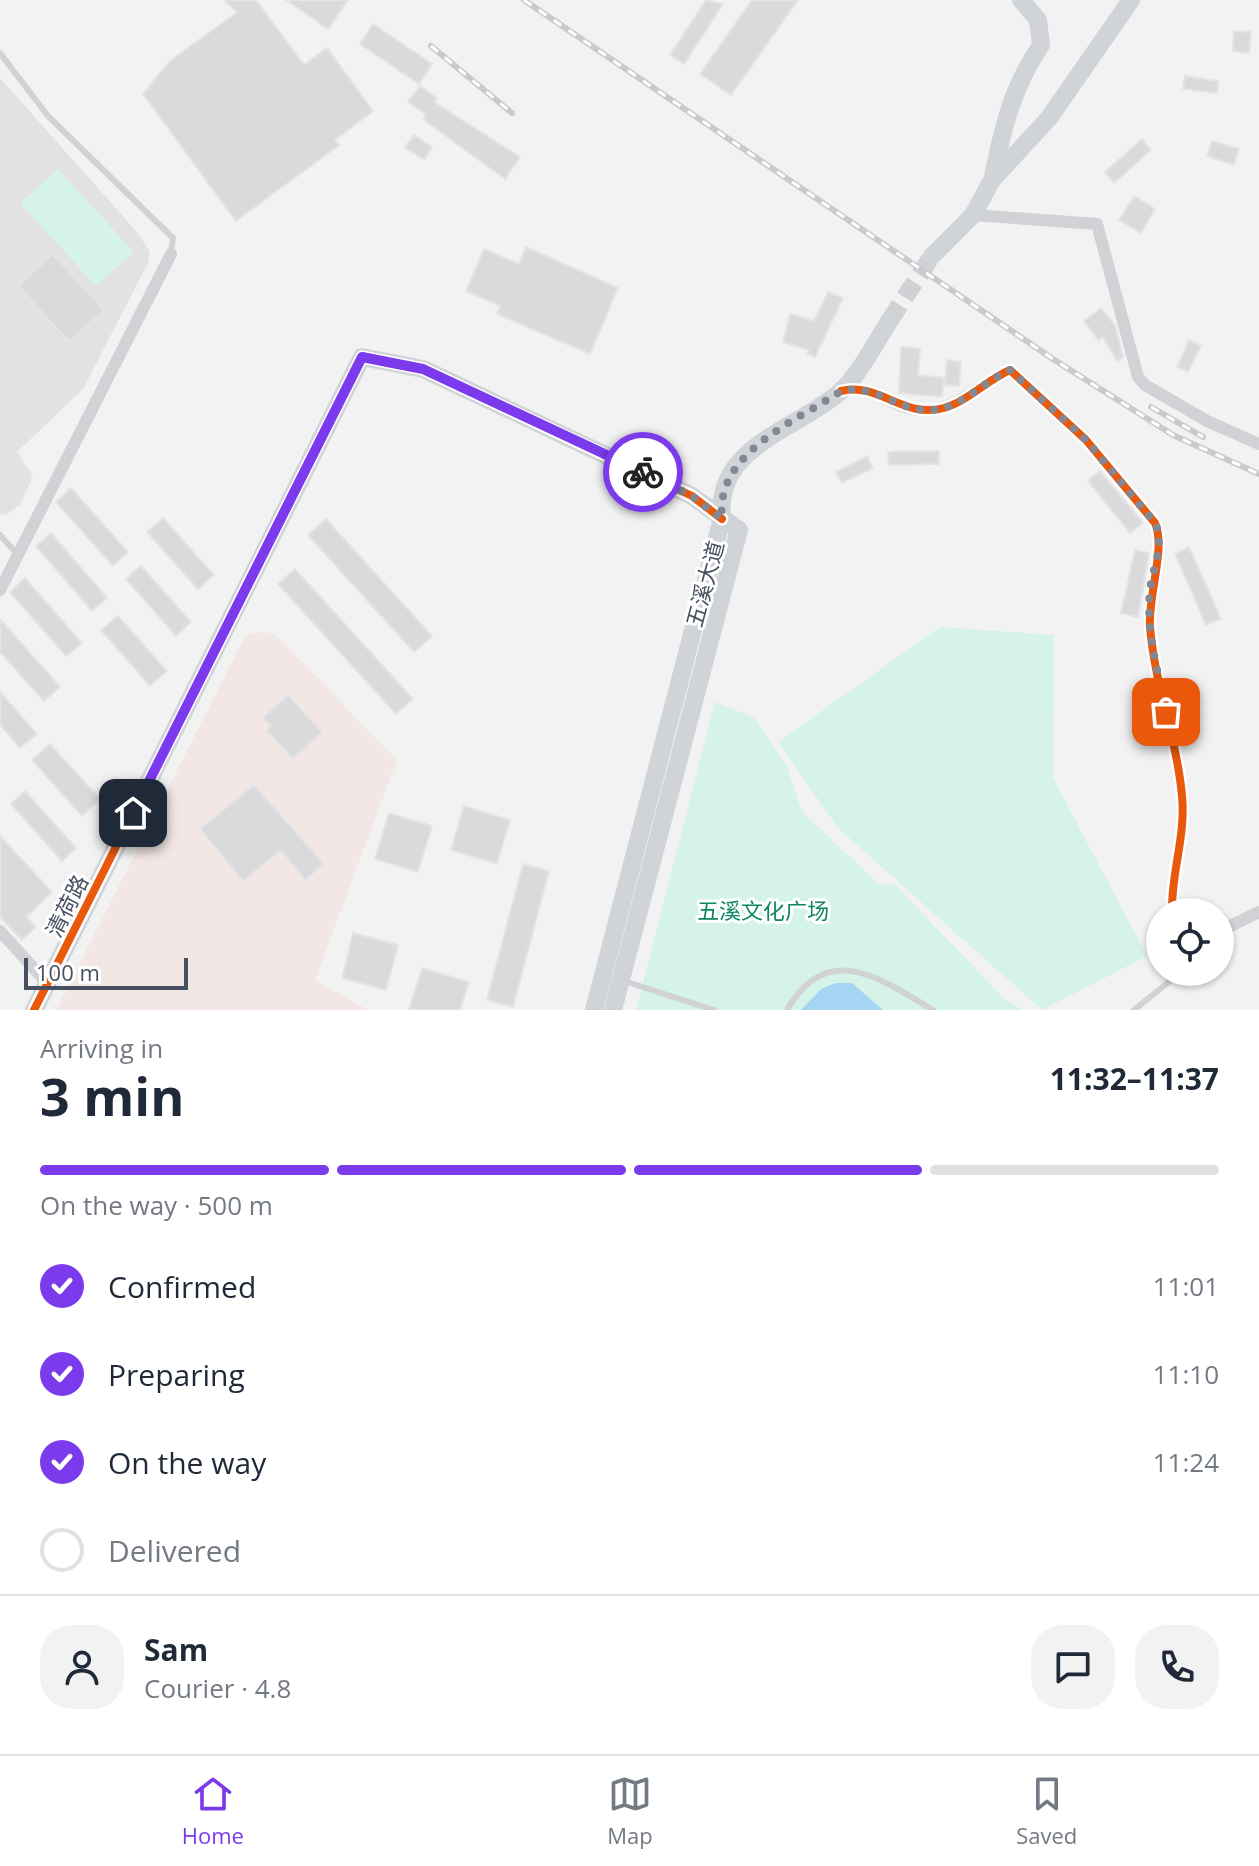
<!DOCTYPE html>
<meta charset="utf-8">
<style>
:root{--surface:#fff;--page:#f2f2f3;--text:#1f2937;--muted:#747a83;--line:#e0e1e3;--accent:#7c3aed}
body{margin:0;font-family:"Open Sans","Noto Sans SC",sans-serif;background:var(--page);color:var(--text);height:100vh;display:flex;flex-direction:column;font-size:30px;white-space:nowrap}
*{box-sizing:border-box;margin:0}
p{font-size:26px;color:var(--muted)}
.icon{flex:none;width:44px;height:44px;fill:none;stroke:currentColor;stroke-width:2;stroke-linecap:round;stroke-linejoin:round}
.map{position:relative;height:1010px;overflow:hidden}
.side{display:flex;flex-direction:column;background:var(--surface);flex:1}
.side>*{flex:none}
.tools{position:absolute;left:1146px;top:898px;display:grid;gap:16px}
.tools a{display:grid;place-items:center;width:88px;height:88px;border-radius:50%;background:var(--surface);box-shadow:0 2px 6px #0004;font-size:40px}
.scale{position:absolute;left:24px;bottom:20px;width:164px;box-sizing:border-box;padding-left:8px;border:4px solid #474f61;border-top:0;font-size:22px;line-height:28px;white-space:nowrap;color:#474f61;-webkit-text-stroke:6px #fff;paint-order:stroke}
.pin{position:absolute;display:grid;place-items:center;width:68px;height:68px;color:#fff;margin:-34px;border-radius:16px;box-shadow:0 4px 12px #0006}
.courier{position:absolute;display:grid;place-items:center;width:80px;height:80px;margin:-40px;border:6px solid #7c3aed;border-radius:50%;background:#fff;color:#222;box-shadow:0 2px 10px #0007}
.overview em{font-style:normal;font-weight:700}
.overview div{display:flex;flex-direction:column-reverse}
.overview{display:flex;align-items:center;justify-content:space-between;height:136px;padding:0 40px}
h1{font-size:52px;font-weight:700;line-height:60px}
.bar{display:grid;grid-template-columns:repeat(4,1fr);gap:12px 8px;align-content:center;height:96px;padding:0 40px}
.bar i{height:10px;border-radius:6px;background:var(--line)}
.bar .selected{background:var(--accent)}
.bar p{grid-column:span 4}
.line{display:flex;align-items:center;gap:20px;padding:0 40px;border-top:2px solid var(--line)}
.line div{flex:1}
.round{display:grid;place-items:center;flex:none;width:84px;height:84px;border-radius:32px;background:var(--page)}
ol{padding:0 40px;list-style:none}
li{display:flex;align-items:center;gap:24px;height:88px}
li p{margin-inline-start:auto}
li .icon{padding:8px;border-radius:50%;background:var(--accent);color:#fff;stroke-width:4}
li:last-child{color:var(--muted)}
li i{width:44px;height:44px;border:4px solid var(--line);border-radius:50%}
.tabs{display:flex;justify-content:space-around;align-items:center;height:112px;border-top:2px solid var(--line);background:var(--surface);font-size:22px;color:var(--muted)}
.tabs a{display:grid;justify-items:center;gap:4px}
.tabs .selected{color:var(--accent)}
.map>svg:first-child{display:block}
</style>
<div class="map">
<svg width="1259" height="1010" viewBox="0 0 1259 1010">
<rect width="100%" height="100%" fill="#f3f2f2"/>
<path fill="#e3e2e3" d="M0,78L137,232L150,252L148,263L83,389L17,452L33,476L20,505L6,515L0,514Z"/>
<path fill="#f2e7e4" d="M259,632L271,633L282,641L397,760L315,980L368,1010H56L246,634Z"/>
<path fill="#d5f3e7" d="M58,169L134,252L96,286L20,203Z
M940,627L1054,635L1053,778L1147,956L1042,1010L838,828L778,742Z
M715,702L755,718L787,767L802,812L880,885L894,884L1003,997L1022,1010H636Z"/>
<path fill="#a6d4f4" d="M836,983H852L883,1010H801L821,989Z"/>
<path fill="#dadadd" stroke="#e4e3e5" stroke-width="2" d="M224,0H256L304,65L327,48L373,111L335,140L339,145L236,221L143,94L169,62L237,12Z
M286,0H348L328,29Z
M706,0L723,4L684,64L670,55Z
M752,0H798L731,95L700,74Z
M373,24L432,64L419,84L360,44Z
M1234,31L1251,32L1249,53L1233,51Z
M1185,76L1218,81L1217,93L1183,89Z
M420,86L437,98L434,102L520,157L505,179L423,119L426,114L408,102Z
M414,135L432,147L424,160L405,147Z
M1142,139L1151,150L1114,183L1105,172Z
M1212,141L1239,149L1234,165L1207,156Z
M1134,196L1155,209L1141,233L1119,220Z
M526,247L618,288L590,354L497,314L500,306L466,291L484,249L519,264Z
M53,254L104,310L69,342L18,286Z
M828,292L843,298L815,357L807,353L809,350L783,342L790,314L814,321Z
M1101,308L1115,325L1123,357L1117,361L1103,337L1098,340L1084,321Z
M1189,340L1201,346L1188,372L1177,367Z
M901,347L920,349L918,375L944,378L942,397L899,393Z
M947,360L961,362L959,386L945,385Z
M939,451V464L889,465L888,452Z
M867,456L873,468L842,483L836,472Z
M1100,471L1143,523L1130,533L1088,481Z
M71,488L128,552L113,566L56,502Z
M163,518L214,575L198,589L147,532Z
M326,519L432,636L414,652L308,535Z
M51,533L107,598L92,611L36,546Z
M1189,547L1221,619L1206,625L1175,554Z
M1135,550L1149,553L1138,617L1121,613Z
M141,566L191,622L176,636L126,579Z
M295,569L413,699L396,714L278,584Z
M25,578L82,643L66,656L10,592Z
M118,616L167,671L150,686L101,630Z
M0,619L60,687L44,701L0,652Z
M0,692L37,734L20,748L0,725Z
M288,695L322,732L293,759L266,730L271,726L263,718Z
M50,744L100,799L82,816L32,760Z
M254,785L324,864L305,880L281,850L243,881L200,829Z
M25,791L76,848L62,861L11,804Z
M464,806L510,820L497,864L451,850Z
M389,813L432,826L418,872L375,859Z
M0,836L52,892L26,917L36,927L22,940L0,917Z
M523,864L549,871L513,1007L487,1000Z
M353,933L398,945L386,990L342,978Z
M422,968L469,982L460,1010H409Z"/>
<g fill="none" stroke-linecap="round" stroke-linejoin="round">
<path stroke="#d1d1d5" stroke-width="18" stroke-dasharray="18 9" stroke-linecap="butt" d="M890,320L932,256"/>
<path stroke="#d0d2d5" stroke-width="6" d="M0,53L48,116L173,238L171,254
M0,535L18,555
M624,981L714,1010
M787,1010C827,939 881,979 933,1010
M1134,1010L1181,972"/>
<path stroke="#d0d2d5" stroke-width="12" d="M973,215L1097,224L1138,377L1145,385L1207,421L1259,444
M844,390C873,384 892,409 920,410C956,412 979,384 1010,370L1086,440L1155,523C1166,548 1148,595 1150,626C1154,683 1177,739 1182,796C1186,836 1171,873 1172,912
M0,590L171,254
M0,931L48,984
M1220,931L1259,912"/>
<path stroke="#d0d3d7" stroke-width="18" d="M993,177C1003,127 1012,88 1041,45L1038,20L1021,0
M932,256L973,215L992,180L1049,118L1131,0
M34,1010L362,357L423,369L692,496L739,530L613,1010
M594,1010L722,519C714,447 794,431 840,392C860,374 875,343 890,320"/>
<defs>
<path id="rail" d="M524,0L1053,359L1173,435L1259,474
M431,46L512,113
M1151,407L1203,437"/>
</defs>
<use href="#rail" stroke="#c8cacd" stroke-width="6"/>
<use href="#rail" stroke="#fff" stroke-width="3" stroke-dasharray="9" stroke-linecap="butt"/>
<defs>
<path id="cycleway" d="M841,391C880,382 902,419 944,408C968,401 987,380 1010,370L1086,440L1155,523C1166,548 1148,595 1150,626C1154,683 1177,739 1182,796C1186,836 1171,873 1172,912
M34,1010L362,357L423,369L692,496L722,519"/>
</defs>
<use href="#cycleway" stroke="#fff" stroke-width="13"/>
<use href="#cycleway" stroke="#e8590c" stroke-width="8"/>
</g>
<g fill="none" stroke-linecap="round" stroke-linejoin="round">
<path stroke="#838894" stroke-width="8" stroke-dasharray="0 14.4" d="M643,472L692,496L722,519C715,453 793,423 841,391C879,382 902,419 944,408C967,401 987,380 1010,370L1086,440L1155,523C1164,542 1155,563 1151,583C1144,626 1158,670 1166,712"/>
<path stroke="#7c3aed" stroke-width="10" d="M133,813L362,357L423,369L643,472"/>
</g>
<g text-anchor="middle" stroke-width="6" stroke-linejoin="round" paint-order="stroke">
<g font-size="22" fill="#474f61" stroke="#fff">
<text transform="translate(705 584) rotate(-75)" y="8">五溪大道</text>
<text transform="translate(67 906) rotate(-63)" y="8">清荷路</text>
</g>
<g font-size="22" fill="#0e8663" stroke="#fff">
<text x="763" y="919">五溪文化广场</text>
</g>
</g>
</svg>
<div class="tools">
<a><svg class="icon" aria-label="locate" viewBox="0 0 24 24"><circle cx="12" cy="12" r="6"/><path d="M12 2v4M12 18v4M2 12h4M18 12h4"/></svg></a>
</div>
<div class="scale">100 m</div>
<div class="pin" style="left:1166px;top:712px;background:#ea580c"><svg class="icon" aria-label="bag" viewBox="0 0 24 24"><path d="M5 8h14l-1 12H6zM9 8a3 3 0 0 1 6 0"/></svg></div>
<div class="pin" style="left:133px;top:813px;background:#1f2937"><svg class="icon" aria-label="home" viewBox="0 0 24 24"><path d="M3 11l9-7 9 7M6 9v11h12V9"/></svg></div>
<div class="courier" style="left:643px;top:472px"><svg class="icon" aria-label="bike" viewBox="0 0 24 24"><circle cx="6" cy="16" r="4"/><circle cx="18" cy="16" r="4"/><path d="M6 16l4-8h5l3 8M10 8l3 8H6M13 5h3"/></svg></div>
</div>
<section class="side">
<div class="overview"><div><h1>3 min</h1><p>Arriving in</p></div><em>11:32–11:37</em></div>
<div class="bar"><i class="selected"></i><i class="selected"></i><i class="selected"></i><i></i><p>On the way · 500 m</p></div>
<ol>
<li><svg class="icon" aria-label="check" viewBox="0 0 24 24"><path d="M5 12l5 5 9-10"/></svg>Confirmed<p>11:01</p></li>
<li><svg class="icon" aria-label="check" viewBox="0 0 24 24"><path d="M5 12l5 5 9-10"/></svg>Preparing<p>11:10</p></li>
<li><svg class="icon" aria-label="check" viewBox="0 0 24 24"><path d="M5 12l5 5 9-10"/></svg>On the way<p>11:24</p></li>
<li><i></i>Delivered</li>
</ol>
<div class="line" style="height:144px"><a class="round"><svg class="icon" aria-label="person" viewBox="0 0 24 24"><circle cx="12" cy="8" r="4"/><path d="M4 21q1-7 8-7t8 7"/></svg></a><div><b>Sam</b><p>Courier · 4.8</p></div><a class="round"><svg class="icon" aria-label="chat" viewBox="0 0 24 24"><path d="M4 5h16v11H9l-5 4z"/></svg></a><a class="round"><svg class="icon" aria-label="phone" viewBox="0 0 24 24"><path d="M5 4h4l2 5-3 2q2 4 5 5l2-3 5 2v4C11 20 4 13 5 4z"/></svg></a></div>
</section>
<nav class="tabs">
<a class="selected"><svg class="icon" aria-label="home" viewBox="0 0 24 24"><path d="M3 11l9-7 9 7M6 9v11h12V9"/></svg>Home</a>
<a><svg class="icon" aria-label="map" viewBox="0 0 24 24"><path d="M3 6l6-2 6 2 6-2v14l-6 2-6-2-6 2zM9 4v14M15 6v14"/></svg>Map</a>
<a><svg class="icon" aria-label="saved" viewBox="0 0 24 24"><path d="M7 4h10v16l-5-4-5 4z"/></svg>Saved</a>
</nav>
